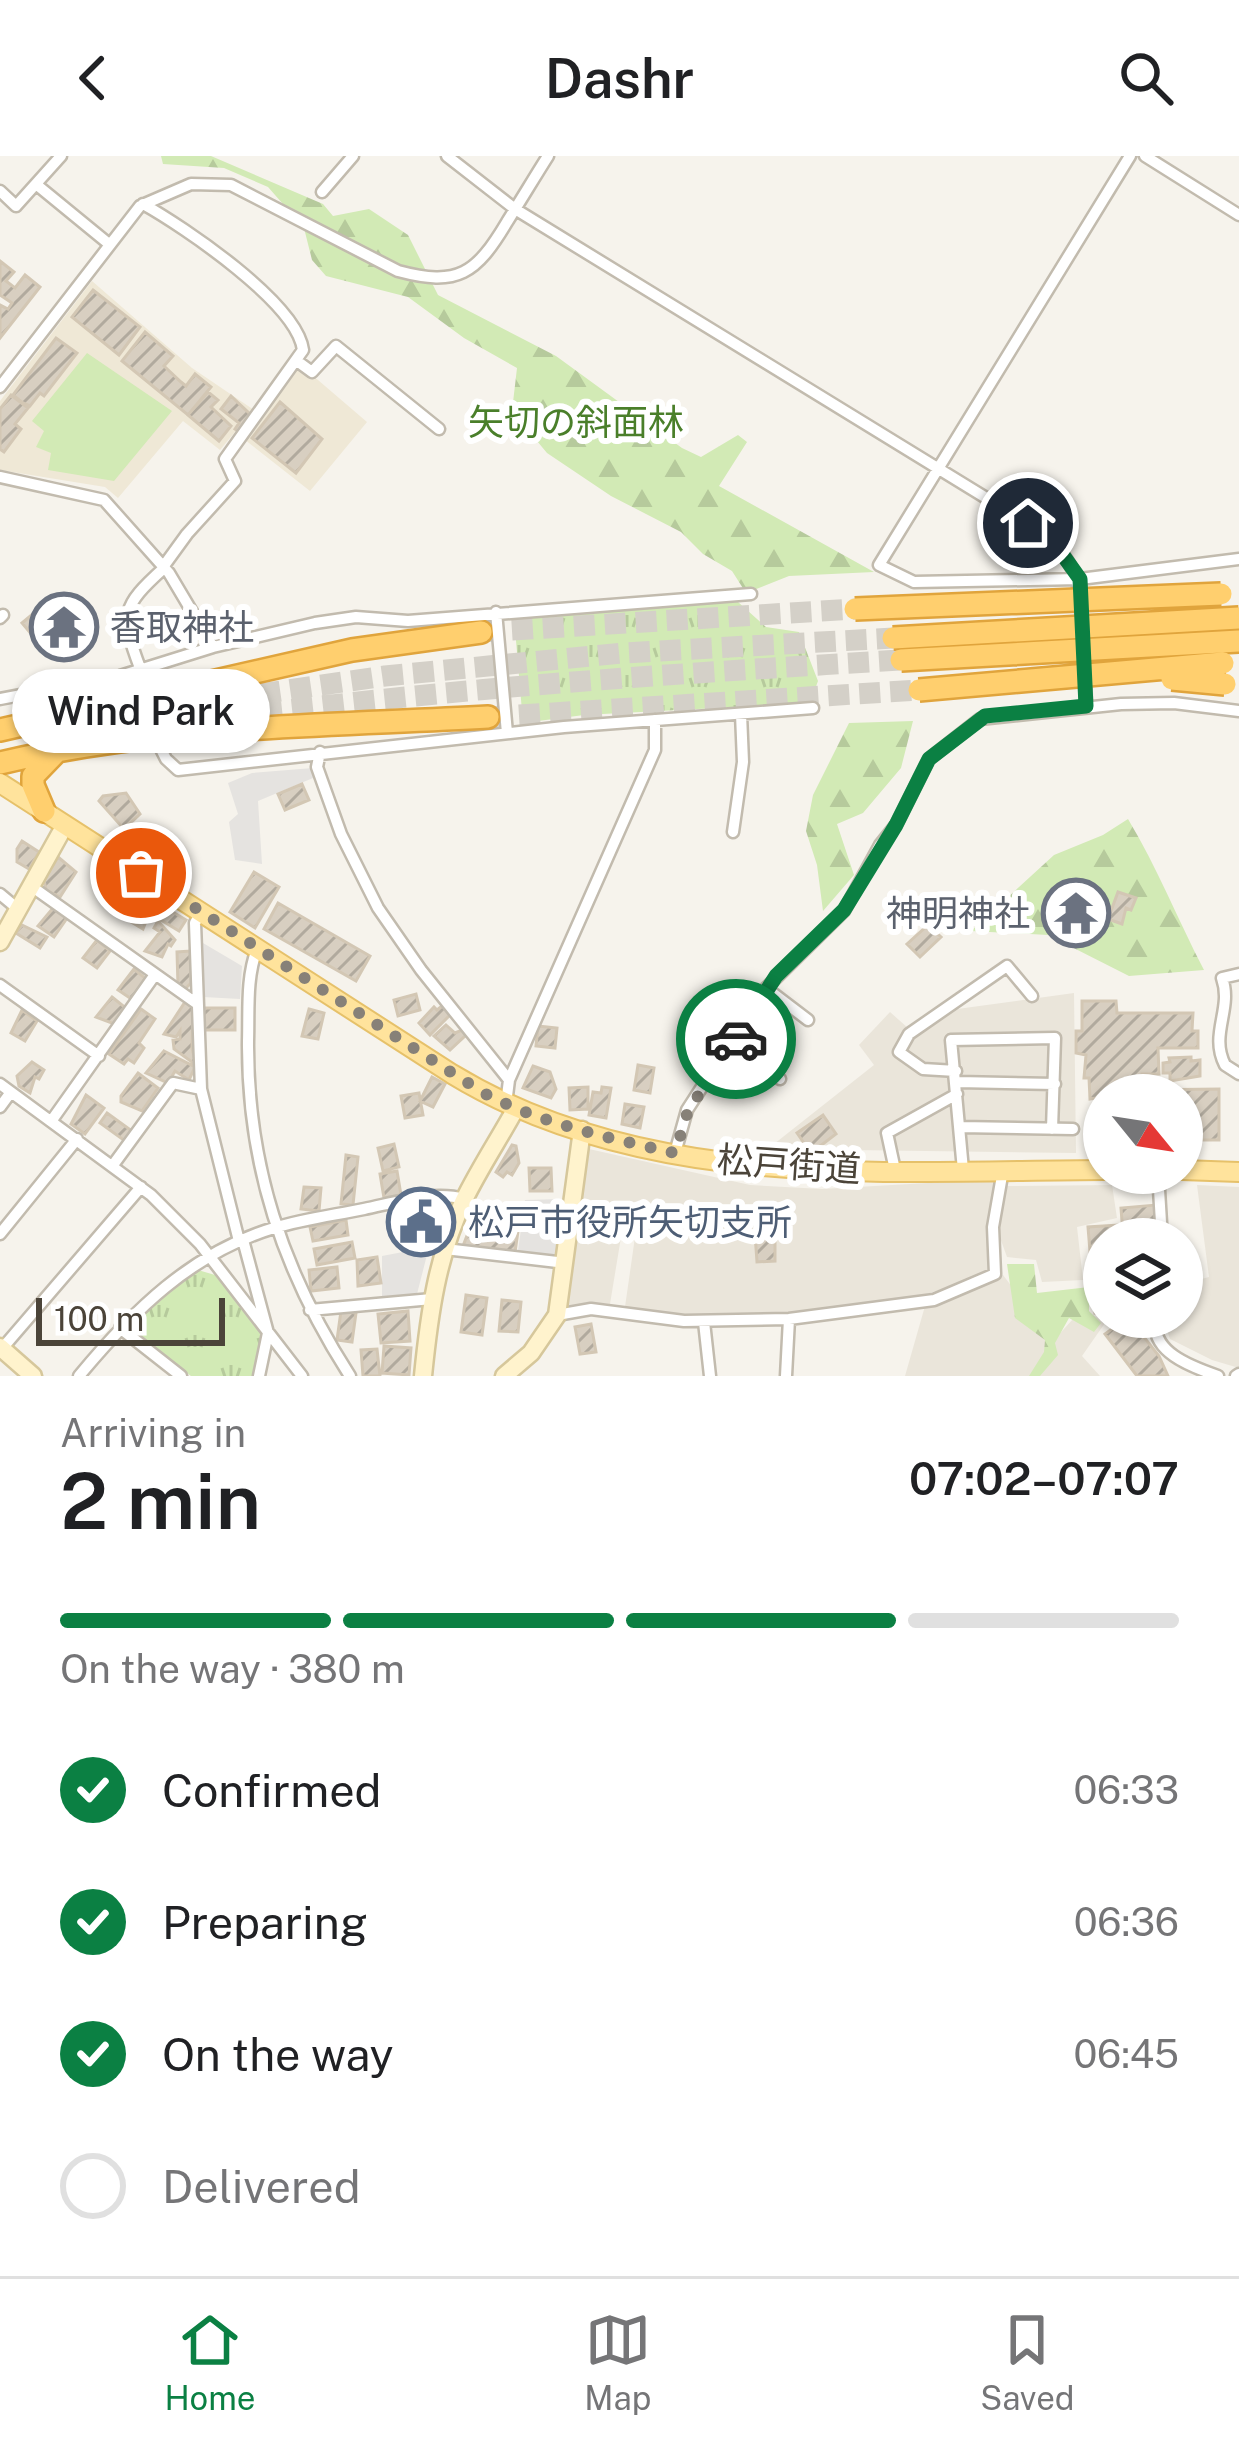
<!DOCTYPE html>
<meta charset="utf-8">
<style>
:root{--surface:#fff;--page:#f6f6f6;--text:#202124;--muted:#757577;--line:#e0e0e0;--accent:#0b8043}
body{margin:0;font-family:"Public Sans","Noto Sans JP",sans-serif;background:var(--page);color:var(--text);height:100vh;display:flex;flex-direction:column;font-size:45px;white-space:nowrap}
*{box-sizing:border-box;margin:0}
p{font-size:39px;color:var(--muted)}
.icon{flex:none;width:66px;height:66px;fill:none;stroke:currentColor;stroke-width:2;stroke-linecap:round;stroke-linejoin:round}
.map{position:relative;height:1220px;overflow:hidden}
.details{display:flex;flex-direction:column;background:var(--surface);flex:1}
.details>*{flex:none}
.needle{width:78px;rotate:120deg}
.buttons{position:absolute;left:1083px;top:918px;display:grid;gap:24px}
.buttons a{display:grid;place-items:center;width:120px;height:120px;border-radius:50%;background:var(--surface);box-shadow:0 3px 9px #0004;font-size:60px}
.scale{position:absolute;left:36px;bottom:30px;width:189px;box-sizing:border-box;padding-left:12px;border:6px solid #4b4439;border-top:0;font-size:33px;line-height:42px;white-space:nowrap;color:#4b4439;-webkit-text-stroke:9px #fff;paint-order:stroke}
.pin{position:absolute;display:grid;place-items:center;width:102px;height:102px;color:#fff;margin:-51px;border:6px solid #fff;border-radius:50%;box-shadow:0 3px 12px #0007}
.courier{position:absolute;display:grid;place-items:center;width:120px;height:120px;margin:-60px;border:9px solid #0b8043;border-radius:50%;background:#fff;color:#222;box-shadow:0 3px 15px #0007}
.bubble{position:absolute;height:84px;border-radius:42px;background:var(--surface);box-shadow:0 3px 9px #0004;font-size:39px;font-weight:600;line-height:84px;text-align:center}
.summary em{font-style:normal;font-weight:600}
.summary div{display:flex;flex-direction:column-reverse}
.summary{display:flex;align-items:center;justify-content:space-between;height:204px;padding:0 60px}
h1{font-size:78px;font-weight:600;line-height:90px}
.bar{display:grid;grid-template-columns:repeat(4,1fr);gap:18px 12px;align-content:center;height:144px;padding:0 60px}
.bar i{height:15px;border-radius:9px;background:var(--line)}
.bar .on{background:var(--accent)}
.bar p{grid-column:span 4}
ol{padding:0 60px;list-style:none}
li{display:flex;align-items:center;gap:36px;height:132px}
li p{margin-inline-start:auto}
li .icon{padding:12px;border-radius:50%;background:var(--accent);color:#fff;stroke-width:4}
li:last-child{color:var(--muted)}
li i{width:66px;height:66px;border:6px solid var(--line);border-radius:50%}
header{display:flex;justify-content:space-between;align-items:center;height:156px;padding:0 60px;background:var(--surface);font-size:54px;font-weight:600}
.menu{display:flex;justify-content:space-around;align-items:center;height:168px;border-top:3px solid var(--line);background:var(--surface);font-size:33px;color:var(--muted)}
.menu a{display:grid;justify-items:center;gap:6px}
.menu .on{color:var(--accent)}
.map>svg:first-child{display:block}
</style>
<header><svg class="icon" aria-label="back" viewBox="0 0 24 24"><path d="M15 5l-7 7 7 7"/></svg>Dashr<svg class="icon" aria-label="search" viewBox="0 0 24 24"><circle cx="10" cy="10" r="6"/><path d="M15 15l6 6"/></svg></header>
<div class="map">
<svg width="1239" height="1220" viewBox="0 0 1239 1220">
<defs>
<pattern id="forest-firs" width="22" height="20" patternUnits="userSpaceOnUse" patternTransform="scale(3)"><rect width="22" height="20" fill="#d2eab5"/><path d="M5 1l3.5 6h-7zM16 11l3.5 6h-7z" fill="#b6ca9c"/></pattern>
<pattern id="park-tufts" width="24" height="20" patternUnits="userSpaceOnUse" patternTransform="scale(3)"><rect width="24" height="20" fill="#d2eab5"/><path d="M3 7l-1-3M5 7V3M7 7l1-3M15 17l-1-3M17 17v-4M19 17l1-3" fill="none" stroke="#b6ca9c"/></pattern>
<pattern id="building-hatch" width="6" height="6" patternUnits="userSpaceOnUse" patternTransform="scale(3)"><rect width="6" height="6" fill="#d8cfc1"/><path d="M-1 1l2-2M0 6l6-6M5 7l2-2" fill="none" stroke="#b1aa9e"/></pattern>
</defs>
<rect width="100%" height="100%" fill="#f6f3ec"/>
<path fill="#eae5da" d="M1074,837L1076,997L778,993L774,988L874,909L859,889L890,856L908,872H916L950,854Z
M589,993L750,1029L822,1033L998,1023L988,1077L991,1116L927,1138L848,1152L788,1160L704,1163L625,1151L638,1060L625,1057L610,1148L589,1146L566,1151Z
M1112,1029L1117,1062L1077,1071L1083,1124L1042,1126L1036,1104L1007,1101L998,1076L1007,1030Z
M1197,1029L1239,1031V1212L1212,1204L1170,1183L1164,1165L1166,1161H1182V1128L1209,1121Z
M1003,1119L1053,1185L1083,1152L1105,1167L1082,1200L1100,1220H905L925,1150Z"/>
<path fill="#efe8d6" d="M92,125L192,212L254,254L297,206L367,266L310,335L235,276L220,294L183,265L118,342L105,331L0,314V245Z"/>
<path fill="url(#forest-firs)" d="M161,0H211L323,48L333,60L369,53L408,79L438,139L556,200L682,292L701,301L738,279L747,286L719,330L874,416L789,420L746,437L732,415L703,398L681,376L611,340L547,297L512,255L517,212L464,182L408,141L326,120L312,104L304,72L268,31L224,12L163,8Z
M913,565L901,612L863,657L837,668L854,719L823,755L817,709L806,675L813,639L849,567Z
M1128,663C1157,711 1178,764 1204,814L1129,820L1048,779L971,775L1054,699L1103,679Z
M1007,1108H1034L1037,1137L1089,1131V1155L1101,1167L1094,1176L1069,1162L1055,1187L1058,1199L1040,1220H1029L1044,1196L1045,1184L1015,1162Z"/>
<path fill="url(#park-tufts)" d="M738,446L766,471L799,476L818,525L810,547L584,559L523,567L514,461Z
M198,1114L215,1119L265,1181L257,1220H191L133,1177V1171L167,1135Z"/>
<path fill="#d2eab5" d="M87,197L172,255L114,325L48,314L51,297L36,291L44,275L32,265Z"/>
<path fill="#e5e3e0" d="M313,612V622L258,645L262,708L235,704L229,666L238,658L228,627L252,617Z
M203,787L242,810L240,843L203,841Z
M561,1043L568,1048L561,1101L518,1095L525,1044Z
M429,1091L417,1138L382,1141V1100Z"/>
<path fill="url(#building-hatch)" stroke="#d3c7b4" stroke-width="3" d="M0,105L14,116L6,125L15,132L25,119L40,131L0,182V149L8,153L12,147L0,139Z
M93,134L140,171L119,199L72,161Z
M145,176L173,200L164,210L181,226L186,230L195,218L211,231L188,259L122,205Z
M56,182L77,197L44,240L40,237L30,250L23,247L13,239Z
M208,236L218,244L211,251L231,270L219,285L188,259Z
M11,239L28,252L15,268L21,273L4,296L0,293V253Z
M231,240L251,259L238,275L235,273L239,267L221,253Z
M280,246L322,283L296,317L252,282Z
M34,457L54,482L43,492L22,467Z
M302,628L309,644L285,654L278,638Z
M126,637L140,658L124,673L99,645L103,640Z
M157,678L179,692L165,713L144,699Z
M22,685L39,696L29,713L17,706V693Z
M58,701L76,716L60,741L46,734L44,724Z
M254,716L279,731L255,772L230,756Z
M124,724L136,733L119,756L108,748Z
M139,736L154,745L143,773L123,761Z
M1118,736L1136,742L1131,754L1126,752L1122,768L1108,763Z
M158,747L186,764L179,775L151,758Z
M278,747L370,800L356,825L264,773Z
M53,752L67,762L54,781L38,770Z
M158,765L175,784L171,790L168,788L162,801L145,795L160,776L154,772Z
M22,769L47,781L40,792L16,777Z
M928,769L941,781L920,801L907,788Z
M97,784L110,795L97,812L83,802Z
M190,795L191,827L185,833L178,830L177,796Z
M134,813L145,822L133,844L118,834Z
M416,838L420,854L398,860L394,844Z
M112,841L127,853L117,869L96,861Z
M1082,845H1116L1117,857H1193L1192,875H1198V892H1158L1159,918H1142L1141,925H1116V939L1090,943L1089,922H1084L1086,899L1076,897V875H1082Z
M185,846L193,850L192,892L196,909L174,893L173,884L180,883V875L176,881L164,878Z
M442,850L451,858L430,879L419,867L434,851L437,854Z
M202,852H235V874H202Z
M141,853L155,863L139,887L144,892L134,907L128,903L124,908L109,898Z
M309,853L324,857L318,883L302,880Z
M22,854L37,865L25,885L11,877Z
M446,869L455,877L462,874L466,879L450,894L434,880Z
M538,870L557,872L555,892L536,890Z
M164,895L195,911L189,924L175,915L168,927L146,917Z
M1191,901V905L1200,904V920L1170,925V917H1163V907L1170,906L1169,902Z
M32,906L44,914L39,923L35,921L30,937L19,930L17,920Z
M638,909L654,912L650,937L634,934Z
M533,910L550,916L556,933L551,942L523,932Z
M138,917L158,932L142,955L121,946V940Z
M432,921L445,928L433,951L420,945Z
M588,931V953L570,954L569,932Z
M602,931L611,932L606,962L589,959L593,936L601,937Z
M1219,933V984H1182V939H1137V934Z
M419,937L423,959L405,962L401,940Z
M86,939L104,952L85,978L71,968Z
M625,948L644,951L640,972L622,968Z
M107,957L132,975L125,985L100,967Z
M823,959L836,978L811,997L797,977Z
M394,988L399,1011L383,1015L378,992Z
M512,989L516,990L519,1007L512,1019L507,1016L503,1021L496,1016Z
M346,999L358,1001L353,1049L341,1048Z
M529,1012H551L552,1035H530Z
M397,1015L401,1039L384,1042L380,1018Z
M304,1031L321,1032L319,1055L301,1053Z
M433,1048L436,1058L426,1086L409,1089L403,1054Z
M1156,1049L1158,1076L1123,1079L1121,1052Z
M478,1051L495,1059L520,1061L515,1096L463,1090Z
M346,1064L348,1079L313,1085L310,1071Z
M1118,1069L1120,1083H1104V1156L1095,1157L1088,1071Z
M755,1078L775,1079V1105L757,1106Z
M352,1086L355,1102L317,1109L314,1093Z
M377,1101L381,1127L358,1130L357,1104Z
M337,1111L339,1132L311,1135L309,1114Z
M466,1139L487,1142L482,1179L461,1176Z
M502,1144L521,1146L518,1176L499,1175Z
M341,1155L356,1157L352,1186L337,1184Z
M408,1155L410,1185L381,1187L378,1158Z
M1128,1161L1159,1200L1168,1220H1137L1105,1178Z
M591,1168L596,1196L580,1198L575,1171Z
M384,1190L411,1192L409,1219L382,1217Z
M377,1193L380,1220H363L361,1194Z"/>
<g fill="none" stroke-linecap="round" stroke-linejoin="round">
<path stroke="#d4d0c8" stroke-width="21" stroke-dasharray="21 10" stroke-linecap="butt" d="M481,476L855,453
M106,560L385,520L623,497L893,482
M488,561L919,534
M77,582C156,567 235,560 314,551C509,528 705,516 901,504"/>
<defs>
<path id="street" d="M447,0L515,53L1027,367C1073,402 1080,414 1082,471
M1130,0L879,409L914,426L1080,423L1239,403
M1145,0L1239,59
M37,29L109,88
M0,35L16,50L61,0
M322,36L353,0
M143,48C184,71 297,147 303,194L225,303L235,325L187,378L163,411
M297,205L312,216L336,190L439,273
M0,231L140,50L191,28L231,29L398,115C458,131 476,118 507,66C521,44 534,22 548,0
M0,321L104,344L169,417L213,491
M496,456L507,577
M0,462L3,459
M140,512C120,458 121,451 164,412
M1085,519L1086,551
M0,543L120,520L213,491L315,467L356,461L408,465L751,438
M155,581L166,603L178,614L564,571L813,552
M320,596L317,611L341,678L378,752L421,814L509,924L506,948
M733,676L743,606L741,558
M31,730L196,847
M0,738L18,753
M201,756L195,767L201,933L239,1085
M257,793C246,822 249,854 248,885C247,1009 283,1116 350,1220
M1239,818L1222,822C1233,853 1209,878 1225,909L1239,918
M0,829L99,900
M766,832L808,864
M733,887L780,923
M956,915L923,913L899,896L909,878L1007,810L1032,840
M509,924L655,594V564
M958,926L1055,928
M0,928L151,1039L200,1088L302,1220
M0,951L11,936
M52,964L154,820
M960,971L1073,973
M675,997L687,954L766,832L844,755L880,689L896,669L929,603L980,563L1121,548L1174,547L1239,555
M113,1009L173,927L201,933
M895,1014L887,977L957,938
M963,1014L951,884L1055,882L1052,973
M1158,1017L1162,1083
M0,1078L77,983
M243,1084L268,1177L259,1220
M445,1093L566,1107
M310,1154L432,1143
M557,1159L591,1153L684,1165L789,1163L934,1144L995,1118L993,1071L1003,1014
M1157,1161C1147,1195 1192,1211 1218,1220
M704,1166L710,1220
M120,1172L181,1220
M0,1195L141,1031
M79,1220C133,1155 191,1097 274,1072C303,1063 335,1059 364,1053C394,1047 434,1034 464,1043
M786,1220L789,1163
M1236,1220L1239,1218"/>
<path id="secondary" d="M0,786L65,669
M0,1191L33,1220
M423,1220C429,1160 437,1099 464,1044C479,1013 499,983 516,952
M504,1220L531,1197L557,1159L582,974"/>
<path id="primary" d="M0,627L452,918C646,1036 886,1015 1104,1014
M1182,1014L1239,1016"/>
<path id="highway" d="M0,574L352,494L481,476
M0,607C159,569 326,570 488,561
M44,655L33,629V620L59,593"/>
</defs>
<use href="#street" stroke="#c2bbae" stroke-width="15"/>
<use href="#secondary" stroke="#d6c79b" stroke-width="21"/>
<use href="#primary" stroke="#e6c16a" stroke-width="22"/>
<use href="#highway" stroke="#e0a43c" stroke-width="26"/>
<use href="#street" stroke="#fff" stroke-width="10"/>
<use href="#secondary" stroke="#fff3cd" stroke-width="16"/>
<use href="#primary" stroke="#ffe39c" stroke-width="18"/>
<use href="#highway" stroke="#ffcf6e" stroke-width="21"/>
<defs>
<path id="highway-bridge" d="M855,453L1221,438
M893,482L1239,462
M901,504L1239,485
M1172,523L1225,528
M919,534L1223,507"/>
</defs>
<use href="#highway-bridge" stroke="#e0a43c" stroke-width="26" stroke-linecap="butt"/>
<use href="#highway-bridge" stroke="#ffcf6e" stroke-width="21"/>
</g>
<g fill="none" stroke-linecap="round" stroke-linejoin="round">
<path stroke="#878178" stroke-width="12" stroke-dasharray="0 21.6" d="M141,717L482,936C541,968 610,982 675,997L688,955L736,883"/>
<path stroke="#0b8043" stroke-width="15" d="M736,883L776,820L844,754L896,669L929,603L985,560L1086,550L1080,423L1055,388L1028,367"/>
</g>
<defs>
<symbol id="temple-ring" viewBox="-11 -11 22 22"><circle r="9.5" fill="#fff" stroke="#6b7280" stroke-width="1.5"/><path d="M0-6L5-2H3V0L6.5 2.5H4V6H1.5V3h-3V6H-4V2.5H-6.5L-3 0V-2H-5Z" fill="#6b7280"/></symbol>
<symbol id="civic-ring" viewBox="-11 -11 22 22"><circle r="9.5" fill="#fff" stroke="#5c6f8a" stroke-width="1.5"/><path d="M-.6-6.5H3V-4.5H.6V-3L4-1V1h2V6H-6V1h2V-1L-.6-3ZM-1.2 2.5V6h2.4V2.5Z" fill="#5c6f8a"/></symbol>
</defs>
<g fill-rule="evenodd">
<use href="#temple-ring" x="26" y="433" width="76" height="76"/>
<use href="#temple-ring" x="1038" y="719" width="76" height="76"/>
<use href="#civic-ring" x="383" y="1028" width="76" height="76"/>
</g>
<g text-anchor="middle" stroke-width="12" stroke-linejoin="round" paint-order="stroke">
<g font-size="36" fill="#4a7f2a" stroke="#fff">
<text x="576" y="279">矢切の斜面林</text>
</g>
<g font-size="36" fill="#5b616d" stroke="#fff" text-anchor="start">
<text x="110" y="484">香取神社</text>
<text x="1030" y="770" text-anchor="end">神明神社</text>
</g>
<g font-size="36" fill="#4b4439" stroke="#fff">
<text transform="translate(789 1008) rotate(4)" y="13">松戸街道</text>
</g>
<g font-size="36" fill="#4e5e75" stroke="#fff" text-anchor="start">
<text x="468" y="1079">松戸市役所矢切支所</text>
</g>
</g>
</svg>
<div class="buttons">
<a><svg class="needle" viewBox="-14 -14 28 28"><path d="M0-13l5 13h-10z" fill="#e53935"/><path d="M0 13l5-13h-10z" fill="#757577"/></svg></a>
<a><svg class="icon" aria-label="layers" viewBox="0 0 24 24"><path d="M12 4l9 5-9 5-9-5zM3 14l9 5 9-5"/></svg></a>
</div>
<div class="scale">100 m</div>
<div class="pin" style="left:141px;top:717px;background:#ea580c"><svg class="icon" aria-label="bag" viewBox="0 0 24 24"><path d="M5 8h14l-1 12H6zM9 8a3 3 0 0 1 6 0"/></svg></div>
<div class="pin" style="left:1028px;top:367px;background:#1f2937"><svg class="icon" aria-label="home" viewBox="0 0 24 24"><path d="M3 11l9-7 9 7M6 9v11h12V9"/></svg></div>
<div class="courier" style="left:736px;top:883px"><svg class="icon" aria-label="car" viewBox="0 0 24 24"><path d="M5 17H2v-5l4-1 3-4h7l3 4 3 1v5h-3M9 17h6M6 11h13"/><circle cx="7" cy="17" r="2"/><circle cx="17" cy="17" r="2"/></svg></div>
<div class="bubble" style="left:12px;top:513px;width:258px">Wind Park</div>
</div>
<section class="details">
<div class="summary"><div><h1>2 min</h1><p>Arriving in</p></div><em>07:02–07:07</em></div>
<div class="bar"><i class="on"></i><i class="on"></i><i class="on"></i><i></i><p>On the way · 380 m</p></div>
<ol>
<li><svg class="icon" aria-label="check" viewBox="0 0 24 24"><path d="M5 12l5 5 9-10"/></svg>Confirmed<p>06:33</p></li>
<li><svg class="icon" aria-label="check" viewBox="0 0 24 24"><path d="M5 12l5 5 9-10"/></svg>Preparing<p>06:36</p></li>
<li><svg class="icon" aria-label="check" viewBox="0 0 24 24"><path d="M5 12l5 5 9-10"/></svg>On the way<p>06:45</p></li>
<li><i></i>Delivered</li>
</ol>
</section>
<nav class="menu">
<a class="on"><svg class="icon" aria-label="home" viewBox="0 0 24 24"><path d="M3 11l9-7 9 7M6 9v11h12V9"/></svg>Home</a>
<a><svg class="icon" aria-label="map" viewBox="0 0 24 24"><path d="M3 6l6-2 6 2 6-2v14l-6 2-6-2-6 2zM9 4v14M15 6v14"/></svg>Map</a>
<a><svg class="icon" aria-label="saved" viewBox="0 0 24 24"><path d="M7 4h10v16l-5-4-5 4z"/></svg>Saved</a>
</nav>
